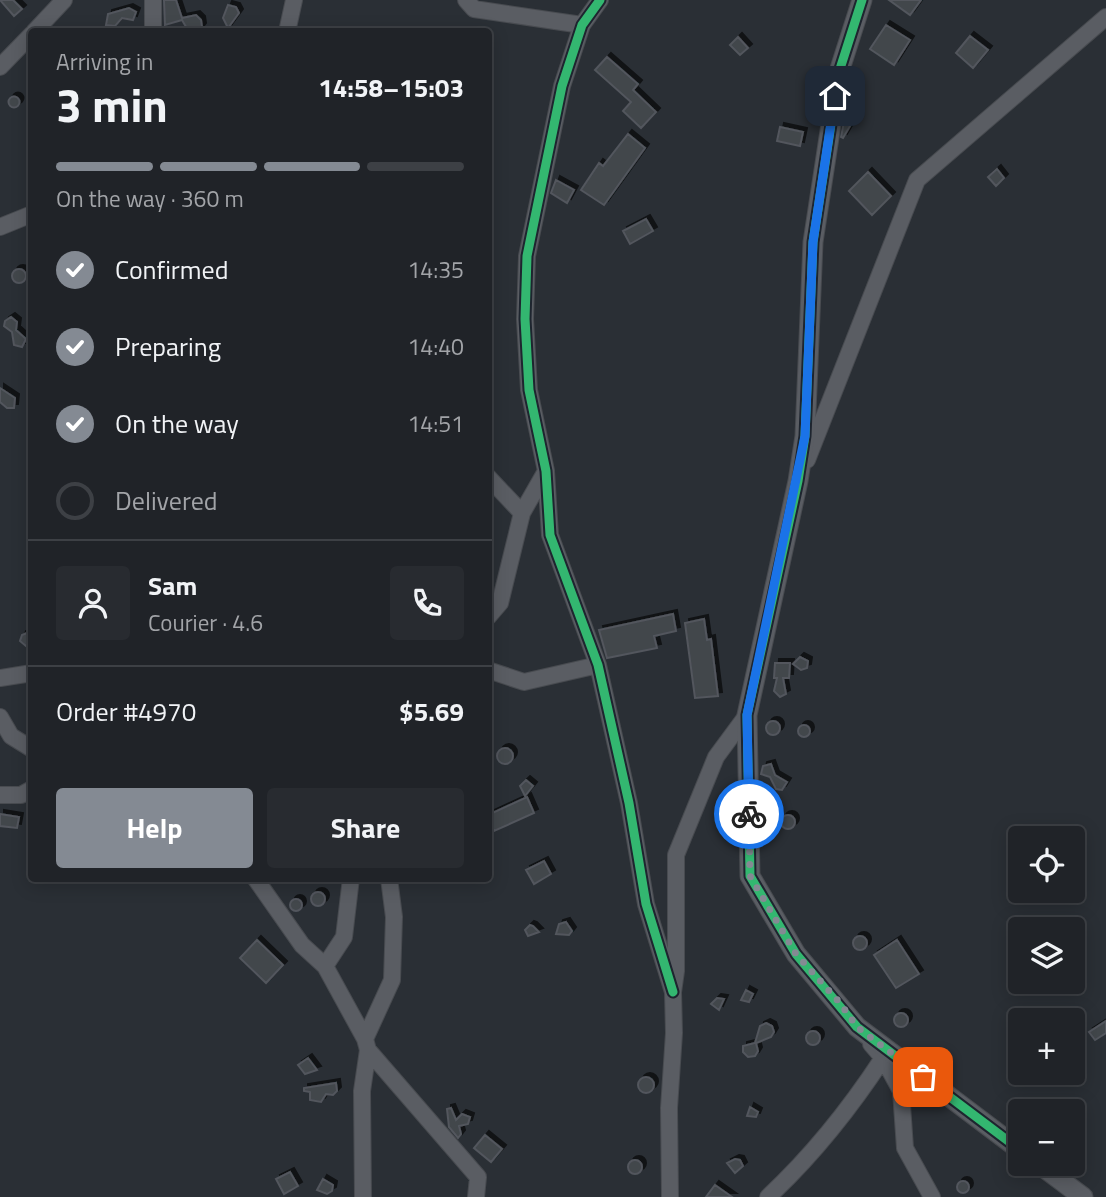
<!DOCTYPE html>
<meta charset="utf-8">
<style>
:root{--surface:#202328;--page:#282b30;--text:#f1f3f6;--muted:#a2a4a8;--line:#3d4045;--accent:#848a93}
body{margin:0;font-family:"Titillium Web",sans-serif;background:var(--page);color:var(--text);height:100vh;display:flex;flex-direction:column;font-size:26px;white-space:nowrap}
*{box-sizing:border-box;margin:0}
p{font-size:23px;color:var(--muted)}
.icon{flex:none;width:38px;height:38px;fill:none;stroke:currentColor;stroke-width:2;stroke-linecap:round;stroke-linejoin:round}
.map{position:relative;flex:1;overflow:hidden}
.sheet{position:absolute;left:28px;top:28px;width:464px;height:854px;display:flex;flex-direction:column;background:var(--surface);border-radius:7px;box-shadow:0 4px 18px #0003,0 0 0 2px var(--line)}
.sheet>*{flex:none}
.buttons{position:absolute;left:1008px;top:826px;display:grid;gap:14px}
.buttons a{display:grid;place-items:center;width:77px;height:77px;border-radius:7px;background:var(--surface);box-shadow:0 4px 18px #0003,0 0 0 2px var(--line);font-size:35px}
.pin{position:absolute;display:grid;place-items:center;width:60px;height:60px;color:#fff;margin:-30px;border-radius:14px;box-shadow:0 4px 10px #0006}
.courier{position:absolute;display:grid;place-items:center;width:70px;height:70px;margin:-35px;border:5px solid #1a73e8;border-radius:50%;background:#fff;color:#222;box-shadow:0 2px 9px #0007}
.overview em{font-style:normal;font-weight:700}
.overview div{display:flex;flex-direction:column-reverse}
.overview{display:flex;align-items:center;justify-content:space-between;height:119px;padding:0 28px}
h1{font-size:46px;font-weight:700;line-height:52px}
.bar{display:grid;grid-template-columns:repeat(4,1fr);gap:10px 7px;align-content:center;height:84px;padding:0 28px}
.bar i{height:9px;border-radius:5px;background:var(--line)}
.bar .on{background:var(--accent)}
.bar p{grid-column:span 4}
.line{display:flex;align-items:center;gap:18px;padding:0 28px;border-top:2px solid var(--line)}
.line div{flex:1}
.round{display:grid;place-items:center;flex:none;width:74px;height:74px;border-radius:7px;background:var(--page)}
ol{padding:0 28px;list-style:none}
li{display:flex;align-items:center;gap:21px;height:77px}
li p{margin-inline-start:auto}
li .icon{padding:7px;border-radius:50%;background:var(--accent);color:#fff;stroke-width:4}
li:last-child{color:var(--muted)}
li i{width:38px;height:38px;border:4px solid var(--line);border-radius:50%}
.button{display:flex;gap:14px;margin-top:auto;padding:14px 28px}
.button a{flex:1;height:80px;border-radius:7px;background:var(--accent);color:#fff;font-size:28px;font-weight:700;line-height:80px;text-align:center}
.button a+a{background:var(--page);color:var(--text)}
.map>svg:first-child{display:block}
</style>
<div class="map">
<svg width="1106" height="1197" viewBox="0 0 1106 1197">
<defs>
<filter id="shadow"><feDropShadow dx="4" dy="-4" stdDeviation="0" flood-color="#0009"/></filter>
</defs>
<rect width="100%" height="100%" fill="#2a2f35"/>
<path fill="#42464c" stroke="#52565d" stroke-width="2" filter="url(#shadow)" d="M0,0H13L22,9L14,16Z
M164,0H176L182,18L196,15L201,20L202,27L198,32H189L182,20L165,25Z
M889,0H921L910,15Z
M228,5L236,7L239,13L228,28L223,18Z
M129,8L136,12L133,20L122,18L115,26L106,25L108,14Z
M886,25L910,40L894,65L870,49Z
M970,36L988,50L973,68L956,53Z
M738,37L748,48L740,55L730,45Z
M607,57L638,84L633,90L656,112L641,128L623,111L631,102L595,70Z
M8.5 102a5.5 5.5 0 1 1 11 0a5.5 5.5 0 1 1-11 0Z
M845,117L853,121L843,138L841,137Z
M780,127L803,132L800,146L777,141Z
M628,134L645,148L604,205L581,190L599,163L603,166Z
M997,169L1004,178L996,186L988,177Z
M868,172L891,196L872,215L849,191Z
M556,180L574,190L567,203L551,193Z
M646,219L653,231L630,244L623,231Z
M12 276a7 7 0 1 1 14 0a7 7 0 1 1-14 0Z
M11,317L17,322L16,330L26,339L22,347L14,345L12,332L4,326L5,321Z
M0,388L15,398L14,408H7L0,402Z
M673,614L676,631L654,636L657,648L607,658L599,630Z
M704,619L707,640L711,639L718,696L695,698L685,623Z
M32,631V651L20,641L22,635Z
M800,657L808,661L807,668L801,670L793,664Z
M775,663H790L789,678H783L786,694L780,697L774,691L777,678H774Z
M766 728a7 7 0 1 1 14 0a7 7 0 1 1-14 0Z
M798 731a6 6 0 1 1 12 0a6 6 0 1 1-12 0Z
M497 756a8 8 0 1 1 16 0a8 8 0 1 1-16 0Z
M771,764L775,775L787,782L782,790L776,789L770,777L761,774L763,766Z
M526,780L533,786L525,796L520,786Z
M527,797L534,813L494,831L488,815Z
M0,814L19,817L17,828L0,826Z
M781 822a7 7 0 1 1 14 0a7 7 0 1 1-14 0Z
M544,861L551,874L534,884L526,870Z
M311 899a7 7 0 1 1 14 0a7 7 0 1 1-14 0Z
M290 905a6 6 0 1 1 12 0a6 6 0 1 1-12 0Z
M566,922L572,931L569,935L556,934L559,924Z
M530,925L533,926L539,932L528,936L525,930Z
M853 943a7 7 0 1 1 14 0a7 7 0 1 1-14 0Z
M257,940L283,965L266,983L240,958Z
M897,940L919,974L896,988L874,955Z
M746,990L753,994L749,1002L741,1000Z
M717,998L724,999L719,1010L711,1004Z
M894 1020a7 7 0 1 1 14 0a7 7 0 1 1-14 0Z
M1106,1021V1033L1095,1040L1089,1032Z
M766,1023L772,1026L774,1032L771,1037L756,1043L758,1051L755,1056L748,1057L743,1052V1046L755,1043L760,1026Z
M806 1038a7 7 0 1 1 14 0a7 7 0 1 1-14 0Z
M308,1058L317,1070L305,1074L298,1065Z
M638 1085a8 8 0 1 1 16 0a8 8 0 1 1-16 0Z
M336,1083L337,1091L333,1095L326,1094L321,1102L310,1100V1092L304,1091V1088Z
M750,1107L758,1112L756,1117L747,1116Z
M451,1108L456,1120L462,1114L470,1117L468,1124L459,1126L461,1134L458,1138L449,1127L447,1109Z
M485,1135L502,1149L491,1162L474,1148Z
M735,1159L740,1160L743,1166L735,1173L727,1163Z
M628 1167a7 7 0 1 1 14 0a7 7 0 1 1-14 0Z
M290,1172L298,1186L284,1194L276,1179Z
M323,1179L333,1185L332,1191L327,1194L317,1190Z
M957 1187a6 6 0 1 1 12 0a6 6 0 1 1-12 0Z
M715,1185L732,1197H706Z"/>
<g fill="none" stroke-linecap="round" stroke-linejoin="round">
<defs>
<path id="minor" d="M153,0V32
M466,0L474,9L582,25
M600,0L582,25L562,86L527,256L525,319L529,390L546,471L550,535L598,665L629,803L646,904L673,992
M34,32L64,0
M287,32L294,0
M0,67L32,34
M0,227L32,214
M807,460L917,180L1106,17
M488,477L522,513
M488,617L500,603L522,513L546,471
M488,670L524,682L598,665
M0,678L32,673
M0,717L11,736L32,749
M0,795H21L32,789
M255,878L302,945L325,966L365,1039L368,1050L362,1091L363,1197
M325,966L344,937L351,878
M365,1039L392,980L394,917L389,878
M871,1044L883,1058L901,1091L905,1148L932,1197
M368,1050L478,1177L476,1197
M670,1197L669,1108L674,1033L673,992L676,971V855L716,757L747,715
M768,1197C813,1155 849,1110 883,1058"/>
<path id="tertiary" d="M862,0L839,72L813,242L805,436L798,481L747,715L750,876L796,954L857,1027L1020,1150
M1039,1164L1083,1197"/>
</defs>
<use href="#minor" stroke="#484b50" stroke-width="18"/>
<use href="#tertiary" stroke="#484b50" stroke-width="21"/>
<use href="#minor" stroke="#5a5d63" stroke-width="16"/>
<use href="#tertiary" stroke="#5a5d63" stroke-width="19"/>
<defs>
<path id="cycleway" d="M600,0L582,25L562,86L527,256L525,319L529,390L546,471L550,535L598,665L629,803L646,904L673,992
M862,0L839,72L813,242L805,436L798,481L747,715L750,876L796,954L857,1027L1020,1150"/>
</defs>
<use href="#cycleway" stroke="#1e252f" stroke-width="13"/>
<use href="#cycleway" stroke="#33b770" stroke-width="9"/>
</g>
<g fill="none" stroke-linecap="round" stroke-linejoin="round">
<path stroke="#848a93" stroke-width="7" stroke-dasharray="0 12.6" d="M749,814L750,876L796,954L840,1003L857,1027L923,1077"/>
<path stroke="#1a73e8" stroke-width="9" d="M749,814L747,715L805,436L813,242L835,96"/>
</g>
</svg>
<div class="buttons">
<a><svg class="icon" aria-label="locate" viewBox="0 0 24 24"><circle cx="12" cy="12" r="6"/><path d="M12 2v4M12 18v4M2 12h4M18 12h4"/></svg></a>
<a><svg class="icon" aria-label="layers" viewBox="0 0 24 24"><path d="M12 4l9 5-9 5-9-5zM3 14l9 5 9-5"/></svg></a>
<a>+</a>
<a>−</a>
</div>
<div class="pin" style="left:923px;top:1077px;background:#ea580c"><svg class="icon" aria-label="bag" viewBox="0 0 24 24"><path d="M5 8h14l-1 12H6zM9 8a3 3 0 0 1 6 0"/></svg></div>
<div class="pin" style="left:835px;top:96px;background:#1f2937"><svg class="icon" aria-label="home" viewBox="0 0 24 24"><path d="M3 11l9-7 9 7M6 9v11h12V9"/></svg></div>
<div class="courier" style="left:749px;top:814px"><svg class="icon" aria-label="bike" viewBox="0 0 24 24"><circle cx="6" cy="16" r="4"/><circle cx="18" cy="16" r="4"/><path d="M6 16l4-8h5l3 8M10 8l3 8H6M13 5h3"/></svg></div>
<section class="sheet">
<div class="overview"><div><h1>3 min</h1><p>Arriving in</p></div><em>14:58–15:03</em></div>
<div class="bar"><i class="on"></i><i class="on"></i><i class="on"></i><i></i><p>On the way · 360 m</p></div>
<ol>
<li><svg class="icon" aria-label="check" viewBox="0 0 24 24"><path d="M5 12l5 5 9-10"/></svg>Confirmed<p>14:35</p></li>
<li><svg class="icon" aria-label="check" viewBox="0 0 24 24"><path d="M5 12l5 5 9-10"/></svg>Preparing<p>14:40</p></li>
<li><svg class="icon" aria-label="check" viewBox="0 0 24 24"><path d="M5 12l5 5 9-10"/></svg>On the way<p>14:51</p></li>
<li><i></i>Delivered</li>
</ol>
<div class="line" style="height:126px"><a class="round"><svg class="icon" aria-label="person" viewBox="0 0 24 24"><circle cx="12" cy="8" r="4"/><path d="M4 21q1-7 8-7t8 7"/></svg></a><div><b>Sam</b><p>Courier · 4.6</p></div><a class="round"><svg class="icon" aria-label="phone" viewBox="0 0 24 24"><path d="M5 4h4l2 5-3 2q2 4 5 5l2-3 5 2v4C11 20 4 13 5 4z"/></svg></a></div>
<div class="line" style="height:91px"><div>Order #4970</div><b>$5.69</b></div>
<div class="button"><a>Help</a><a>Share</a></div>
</section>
</div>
